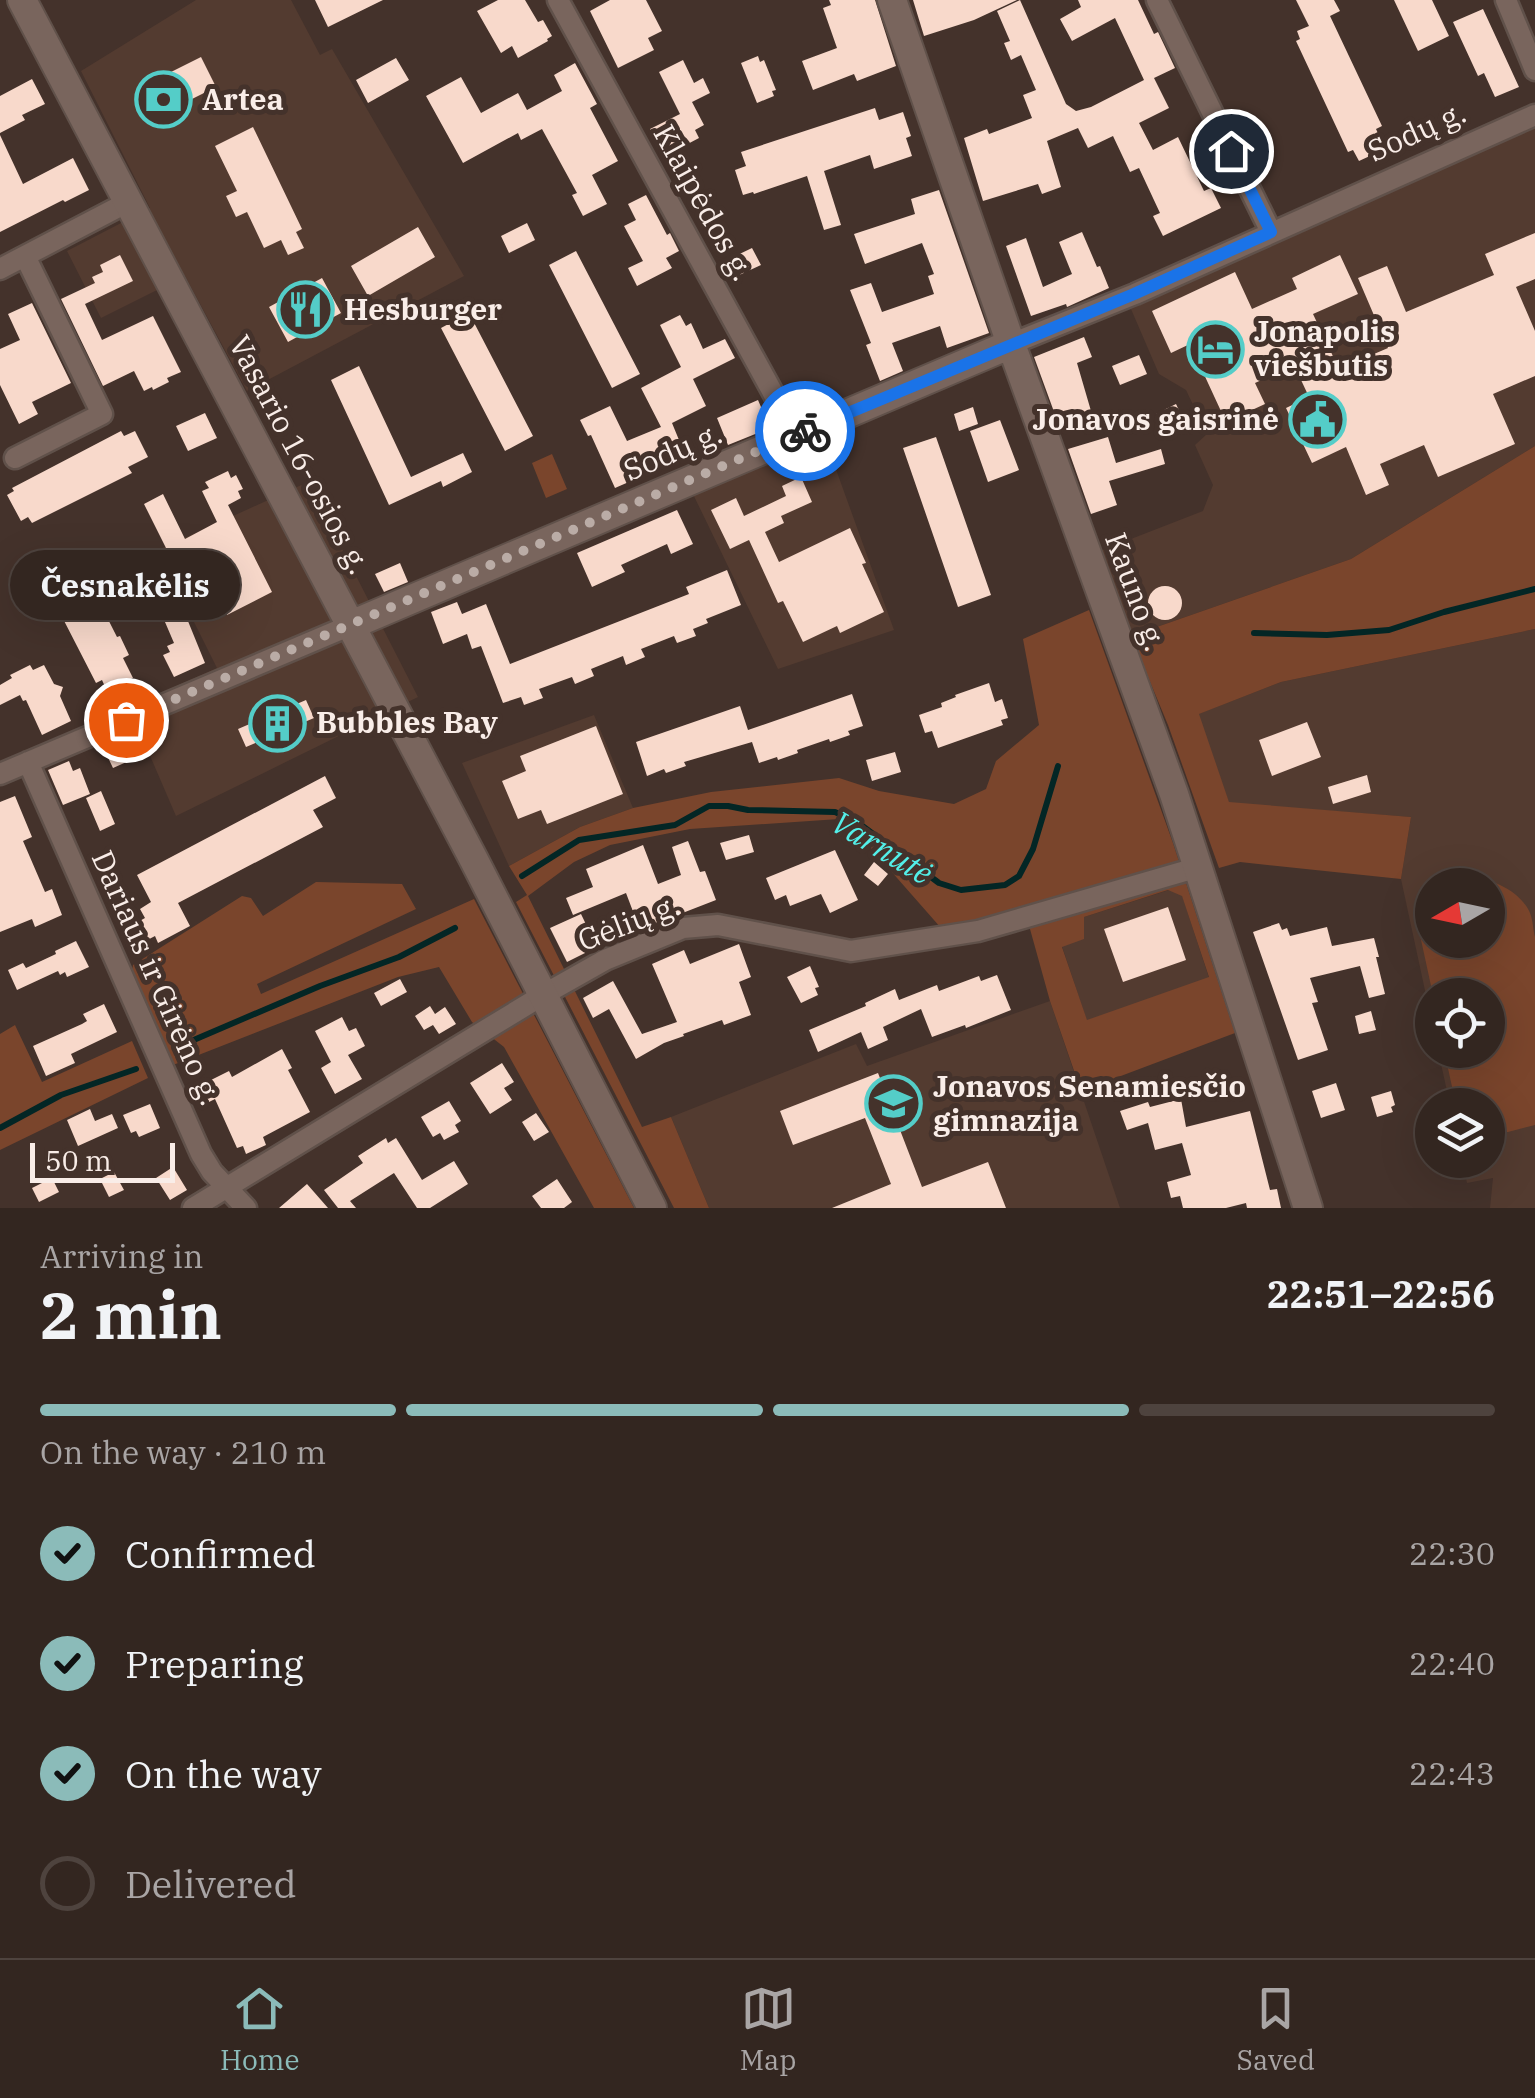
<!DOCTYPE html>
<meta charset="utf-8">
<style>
:root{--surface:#332620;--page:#3b2e29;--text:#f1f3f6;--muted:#a9a5a5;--line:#4e433e;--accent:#8bbbb9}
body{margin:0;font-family:"IBM Plex Serif",serif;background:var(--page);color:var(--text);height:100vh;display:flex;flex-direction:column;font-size:38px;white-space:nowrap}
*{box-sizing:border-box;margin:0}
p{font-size:32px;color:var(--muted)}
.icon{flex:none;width:55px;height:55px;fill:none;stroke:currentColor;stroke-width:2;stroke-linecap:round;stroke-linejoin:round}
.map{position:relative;height:1208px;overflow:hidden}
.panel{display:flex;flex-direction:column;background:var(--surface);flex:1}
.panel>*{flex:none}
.needle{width:65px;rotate:261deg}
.tools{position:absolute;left:1415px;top:868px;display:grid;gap:20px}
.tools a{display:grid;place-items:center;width:90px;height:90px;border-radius:50%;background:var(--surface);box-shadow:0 10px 40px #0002,0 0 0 2px var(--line);font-size:50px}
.scale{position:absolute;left:30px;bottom:25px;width:145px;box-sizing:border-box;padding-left:10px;border:5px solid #f9ede8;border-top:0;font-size:28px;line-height:35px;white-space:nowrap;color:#f9ede8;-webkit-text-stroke:8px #44322b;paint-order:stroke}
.pin{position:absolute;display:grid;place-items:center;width:85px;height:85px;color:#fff;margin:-42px;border:5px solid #fff;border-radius:50%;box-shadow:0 2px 10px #0007}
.courier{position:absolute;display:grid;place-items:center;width:100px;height:100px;margin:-50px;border:8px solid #1a73e8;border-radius:50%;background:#fff;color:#222;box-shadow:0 2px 12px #0007}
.bubble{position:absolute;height:70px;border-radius:35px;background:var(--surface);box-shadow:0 10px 40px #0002,0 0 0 2px var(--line);font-size:32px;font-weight:700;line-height:70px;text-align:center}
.overview em{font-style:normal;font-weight:700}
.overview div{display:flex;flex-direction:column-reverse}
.overview{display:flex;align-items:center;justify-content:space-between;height:170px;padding:0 40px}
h1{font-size:65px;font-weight:700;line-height:75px}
.bar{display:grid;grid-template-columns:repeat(4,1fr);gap:15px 10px;align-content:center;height:120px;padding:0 40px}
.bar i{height:12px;border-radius:8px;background:var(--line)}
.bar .active{background:var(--accent)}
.bar p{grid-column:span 4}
ol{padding:0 40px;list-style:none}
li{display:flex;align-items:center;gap:30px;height:110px}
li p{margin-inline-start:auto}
li .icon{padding:10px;border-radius:50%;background:var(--accent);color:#111;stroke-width:4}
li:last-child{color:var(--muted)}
li i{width:55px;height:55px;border:5px solid var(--line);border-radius:50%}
.dock{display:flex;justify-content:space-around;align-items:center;height:140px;border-top:2px solid var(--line);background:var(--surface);font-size:28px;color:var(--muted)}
.dock a{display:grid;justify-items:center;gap:5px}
.dock .active{color:var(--accent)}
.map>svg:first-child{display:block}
</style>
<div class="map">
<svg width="1535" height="1208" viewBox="0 0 1535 1208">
<rect width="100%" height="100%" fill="#44322b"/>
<path fill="#533b30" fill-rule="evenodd" d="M196,0H291L320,55L332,49L464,276L247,391L185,276L101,318L67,251L150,208L81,71Z
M1535,127V446L1351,559L1131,636L1100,551L1203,511L1213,485L1195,445L1207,434L1186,390L1159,374L1131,309Z
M825,439L894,630L778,669L691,490Z
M308,482L418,697L176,816L129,707L217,668L158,550Z
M1535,629V1208H1490L1493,1178L1467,1183L1462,1160H1488V1105H1450L1438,1050H1488V995H1432V1023L1401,879L1411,817L1229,803L1198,714L1281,682ZM1432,885H1488V940H1432Z
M594,715L633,808L580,827L509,866L462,763Z
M1169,890L1182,895L1209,978L1087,1021L1062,946L1084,938V917Z
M1050,1001L1120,1208H709L671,1117L856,1044L867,1066Z"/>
<path fill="#7a452c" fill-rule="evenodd" d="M1535,446V629L1281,682L1199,714L1229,802L1411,817L1401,879L1240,862L1219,868L1168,725L1131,636L1351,559Z
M552,454L567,489L546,498L532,463Z
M1089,610L1173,843L1235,1033L1081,1091L1050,1001L1025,911L941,928L854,829L839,819L690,829L610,845L574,862L528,896L642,1127L671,1117L709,1208H674L516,902L527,895L509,866L580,827L633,808L711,792L839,778L879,791L954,804L986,789L996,761L1039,725L1023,639ZM1168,890L1182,896L1209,977L1087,1020L1062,947L1084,939V917Z
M1468,876C1491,879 1520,890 1530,913C1533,920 1533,930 1535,937V1125L1508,1132L1488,1133V1105H1456L1444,1050H1488V995H1433L1415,912L1418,898L1430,886L1446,877ZM1432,885H1488V940H1432Z
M316,882L402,884L416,909L257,984L261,994L474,899L634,1208H594L504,1047L472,1022L439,967L398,977L173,1065L131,976L133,965L242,896L251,898L263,916Z
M15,1025L42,1082L132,1041L148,1078L0,1150V1034Z"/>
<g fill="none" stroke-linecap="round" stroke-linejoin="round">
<path stroke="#032625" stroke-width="6" d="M1254,633L1327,635L1389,630L1444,612L1535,589
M522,876L579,840L675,825L709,806H728L748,810L835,812L857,822L939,883L961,890L1005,885L1019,876L1033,849L1058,766
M189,1042L320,986L399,957L455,928
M0,1128L61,1095L136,1069"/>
</g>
<path fill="#f8d9cb" d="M315,0H383L328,27Z
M498,0H525L538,22L543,20L552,36L547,39L548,41L518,58L512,46L501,53L477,11Z
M610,0H646L662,31L648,38L654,50L618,68L590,11Z
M829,0H875L896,66L857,81L854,74L813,90L802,61L837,48L823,8L831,5Z
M913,0H1017L974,20L924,36Z
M1020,0L1066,104L1076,111L1091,107L1144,80L1115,18L1072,41L1060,19L1081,7L1078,0H1138L1154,34L1158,32L1175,68L1154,78L1169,108L1139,123L1153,150L1178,137L1204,191L1211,188L1221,208L1163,236L1153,216L1160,213L1139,168L1130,172L1113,136L1088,148L1078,128L1047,141L1061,187L1042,194L1038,184L983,201L964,138L987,129L989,134L1032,118L1023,95L1036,90L1021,55L1011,60L1004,43L1010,41L997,11Z
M1296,0H1334L1340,11L1330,16L1382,126L1376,129L1385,149L1359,161L1353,150L1348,152L1296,41L1300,39L1297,31L1309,26Z
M1394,0H1432L1449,36L1418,51Z
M1483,9L1519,87L1495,97L1484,73L1478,76L1453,22Z
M758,56L760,62L764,60L776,90L772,91L774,96L757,103L741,63Z
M201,57L216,87L154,118L139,88Z
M396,58L409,80L368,103L356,80Z
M683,60L694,83L703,78L710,93L692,102L704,125L695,130L699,138L665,156L650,129L680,114L659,72Z
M575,63L597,104L590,108L618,161L592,175L607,204L583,216L572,195L577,193L542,129L521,140L518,133L463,163L426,96L461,77L481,113L518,93L527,110L562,91L554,75Z
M32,79L45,104L22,115L25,120L0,133V96Z
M875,108L879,120L903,112L911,136L906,138L912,156L874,169L870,155L824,171L841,225L824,230L807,176L754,194L753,192L743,195L735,170L746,166L741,152Z
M253,127L302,229L296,232L304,248L288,255L281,240L264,248L247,212L236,217L226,196L237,191L215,146Z
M0,135L23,184L73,158L89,190L65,202L63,200L0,232Z
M939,190L989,333L947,348L940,326L892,343L903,371L880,381L866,345L871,343L850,290L871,283L882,312L934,294L928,276L934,274L922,243L865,264L854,234L915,214L911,199Z
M646,195L667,235L670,233L679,251L666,258L672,268L637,286L628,268L643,261L624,226L636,220L628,204Z
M527,223L535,240L509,253L501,236Z
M418,227L435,257L368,296L351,266Z
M1082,232L1097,267L1100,266L1109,288L1067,307L1066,304L1031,316L1006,246L1026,238L1043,287L1072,274L1059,242Z
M1535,233V279L1516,287L1535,331V376L1493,394L1515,444L1438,477L1424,445L1380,464L1389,485L1366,495L1346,447L1312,463L1286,408L1309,397L1294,365L1255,383L1265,404L1226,422L1190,344L1171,353L1152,311L1235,272L1252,309L1297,289L1292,278L1340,255L1358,294L1313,314L1339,369L1388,348L1358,278L1387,266L1406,312L1494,275L1485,254Z
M752,248L761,265L735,277L727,260Z
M576,251L640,374L612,388L549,265Z
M120,255L133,281L85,304L102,340L153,316L181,372L167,378L169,382L153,390L152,387L144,391L134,371L103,386L61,299L95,283L92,277L103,272L100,265Z
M322,278L341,313L288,342L269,307Z
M32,303L71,383L32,402L38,414L19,424L0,385V349L20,340L8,314Z
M469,313L533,436L505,451L441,328Z
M680,315L686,326L691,323L703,349L725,339L735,358L693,379L706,406L672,423L686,457L615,488L591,435L588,436L580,420L610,406L627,441L661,427L641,388L681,367L660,325Z
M1084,337L1092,357L1077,363L1091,411L1057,420L1034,357Z
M1139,355L1147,374L1120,385L1112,366Z
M359,366L411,477L463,453L472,472L443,487L441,481L389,505L331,380Z
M758,400L770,428L728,445L717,418Z
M1176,404L1187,427L1167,437L1156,414Z
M973,407L978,424L959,431L954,414Z
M1116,410L1123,426L1107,432L1101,416Z
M205,413L217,438L188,451L176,426Z
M1000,420L1019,470L988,482L970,431Z
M121,431L124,436L135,431L148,457L128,467L132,473L32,523L28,517L21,521L7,495L14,491L12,488Z
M936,437L991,595L958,607L903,448Z
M1108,437L1116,463L1161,449L1165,464L1109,481L1117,505L1091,514L1068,449Z
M228,471L231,478L236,475L243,489L238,491L241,498L228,505L272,592L227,615L213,587L227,580L214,553L173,574L161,551L166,548L144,504L163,494L185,539L217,522L202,491L209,488L205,482Z
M801,477L812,502L781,516L784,523L765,532L779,562L850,528L866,563L862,564L884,612L840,633L837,626L803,642L783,601L778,603L749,540L730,549L711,510L736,498L744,516L786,496L782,486Z
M677,510L693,544L671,554L667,544L621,565L625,572L592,587L577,553Z
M66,551L70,559L76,556L117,637L120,636L129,655L123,658L133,678L107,691L102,680L96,683L40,574L43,572L40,565Z
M400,563L408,582L384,592L375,574Z
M727,570L741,605L706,619L708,623L693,629L696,636L677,643L674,636L641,649L645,657L626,665L623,656L591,669L594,676L575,684L572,677L539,689L543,698L524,705L521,697L503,703L481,646L472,649L467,634L443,644L431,612L457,602L462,614L486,604L510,664L689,594L686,587Z
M1148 603a17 17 0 1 1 34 0a17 17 0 1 1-34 0Z
M179,599L205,663L174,677L163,655L170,652L167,646L174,643L159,608Z
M30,665L33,670L44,665L54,684L63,687L60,696L71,721L42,735L26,700L23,701L20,695L0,705V685L12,678L10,675Z
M989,683L995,702L1002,699L1008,718L1001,720L1003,725L938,748L932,731L925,733L919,715L942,707L941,703L956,697L955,695Z
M852,694L863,726L848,731L850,735L830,742L829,739L797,750L798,753L778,760L777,757L759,763L752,742L684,762L686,766L666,773L664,769L647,776L636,742L740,706L748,730Z
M306,700L314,718L246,747L238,729Z
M1307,722L1321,757L1272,776L1259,740Z
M596,726L623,794L547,824L541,810L518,819L502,781L526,771L520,756Z
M130,735L140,756L113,768L103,747Z
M895,752L901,772L872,781L866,760Z
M69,761L73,771L80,768L90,794L63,805L48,770Z
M1367,775L1371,792L1333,804L1328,787Z
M325,776L336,798L313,810L323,827L178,903L190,926L158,943L155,936L134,947L125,929L145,918L140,909L151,902L137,875Z
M101,791L115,824L100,831L86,798Z
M15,796L32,837L23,841L45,892L52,889L62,915L35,927L32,919L0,932V802Z
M749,835L754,852L726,860L720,843Z
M688,841L700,872L705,871L716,900L649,926L646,919L637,922L626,893L573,915L566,898L593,887L586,869L643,845L658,884L681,875L672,847Z
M835,850L858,900L830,913L821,894L790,906L786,895L775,900L766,878Z
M874,862L888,874L878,886L864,875Z
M1168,907L1186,960L1123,982L1104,929Z
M581,914L594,941L584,946L587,952L567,962L550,928Z
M1279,923L1282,930L1287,928L1290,936L1327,927L1332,946L1374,938L1379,957H1376L1385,994L1369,998L1360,966L1310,978L1318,1002L1312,1003L1328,1050L1298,1060L1253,932Z
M76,941L89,967L67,977L65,972L60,975L58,971L17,990L8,970L23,963L26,968L56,954L55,951Z
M739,944L751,977L739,982L751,1015L724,1025L722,1020L683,1034L684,1036L664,1043L636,1059L609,1009L593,1018L583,998L613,981L642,1034L677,1022L652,964L684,950L690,964Z
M810,966L819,987L815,988L818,995L801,1003L787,977Z
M997,975L1011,1010L966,1028L965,1025L932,1037L921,1009L883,1027L888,1040L868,1049L861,1032L818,1052L809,1030L866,1006L865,1003L895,989L899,1000L937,985L939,991L979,976L981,981Z
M400,979L407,992L381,1006L374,993Z
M104,1004L117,1032L71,1054L75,1063L46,1076L33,1046L82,1024L87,1021L83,1014Z
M430,1006L435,1014L445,1007L456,1024L439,1034L433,1025L424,1030L415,1016Z
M1371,1011L1376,1030L1359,1034L1355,1016Z
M342,1017L349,1031L356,1028L365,1046L348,1055L362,1079L335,1094L321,1068L331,1062L315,1031Z
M282,1049L292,1068L288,1070L310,1112L263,1137L266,1145L246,1154L243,1146L237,1148L215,1099L209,1102L201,1085L229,1071L232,1077Z
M502,1063L514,1082L504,1088L512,1100L490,1114L470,1083Z
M878,1073L922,1187L988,1162L1006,1208H832L891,1184L865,1118L793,1145L780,1111Z
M1336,1083L1345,1110L1321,1118L1312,1091Z
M1391,1091L1395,1105L1391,1107L1393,1112L1377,1117L1371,1097Z
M1181,1099L1186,1127L1250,1111L1270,1190L1277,1189L1281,1208H1247L1246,1203L1226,1208H1183L1180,1196L1171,1198L1167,1182L1191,1175L1182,1143L1155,1150L1148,1123L1127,1130L1120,1111L1148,1102L1150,1107Z
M449,1101L461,1121L455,1125L459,1132L444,1140L440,1133L433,1137L421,1117Z
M150,1104L160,1128L139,1137L136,1131L131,1133L123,1115Z
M90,1109L95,1121L112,1114L118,1128L78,1146L67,1120Z
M536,1113L549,1132L534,1141L522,1122Z
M386,1138L388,1143L396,1138L422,1180L454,1161L468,1184L430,1208H417L394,1173L350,1201L356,1208H338L324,1190L363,1163L358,1156Z
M173,1167L187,1190L170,1200L156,1178Z
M114,1172L124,1190L109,1197L100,1179Z
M52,1178L59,1192L39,1202L32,1188Z
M557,1179L572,1202L564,1208H541L532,1196Z
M307,1184L328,1208H279Z"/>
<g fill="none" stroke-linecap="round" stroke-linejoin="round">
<defs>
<path id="minor" d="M558,0L796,435
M1157,0L1271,232
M1506,0L1535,70
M0,269L128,202
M1011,344L1135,294L1535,115
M15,458L102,414L25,256
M28,762L201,1154L212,1172L246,1208
M0,774L351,625
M193,1208L543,995L605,960L683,928L718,925L851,951L978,931L1199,867"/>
<path id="secondary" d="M22,0L474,860L652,1208
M892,0L1011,344L1174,794L1308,1208
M351,625L1011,344"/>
</defs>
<use href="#minor" stroke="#60514a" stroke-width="25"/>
<use href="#secondary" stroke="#60514a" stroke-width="32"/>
<use href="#minor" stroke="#79655d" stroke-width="20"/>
<use href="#secondary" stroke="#79655d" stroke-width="28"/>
</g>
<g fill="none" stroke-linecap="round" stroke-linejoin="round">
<path stroke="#baaca6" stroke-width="10" stroke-dasharray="0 18" d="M126,720L805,431"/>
<path stroke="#1a73e8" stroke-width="12" d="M805,431L1134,294L1271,232L1231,151"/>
</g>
<defs>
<symbol id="bank-ring" viewBox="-11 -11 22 22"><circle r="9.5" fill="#44322b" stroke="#54cdc8" stroke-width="1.5"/><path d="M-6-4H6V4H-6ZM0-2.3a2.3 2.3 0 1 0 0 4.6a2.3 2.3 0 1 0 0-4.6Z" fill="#54cdc8"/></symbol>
<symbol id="restaurant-ring" viewBox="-11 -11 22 22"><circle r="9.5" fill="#44322b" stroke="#54cdc8" stroke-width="1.5"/><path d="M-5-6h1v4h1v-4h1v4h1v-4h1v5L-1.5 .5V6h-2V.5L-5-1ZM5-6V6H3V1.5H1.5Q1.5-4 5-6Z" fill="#54cdc8"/></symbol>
<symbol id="hotel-ring" viewBox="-11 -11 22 22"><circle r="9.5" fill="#44322b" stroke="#54cdc8" stroke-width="1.5"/><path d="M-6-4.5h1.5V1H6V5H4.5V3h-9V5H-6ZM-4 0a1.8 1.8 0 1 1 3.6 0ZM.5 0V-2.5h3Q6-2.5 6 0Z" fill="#54cdc8"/></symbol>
<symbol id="civic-ring" viewBox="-11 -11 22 22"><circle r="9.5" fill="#44322b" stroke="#54cdc8" stroke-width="1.5"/><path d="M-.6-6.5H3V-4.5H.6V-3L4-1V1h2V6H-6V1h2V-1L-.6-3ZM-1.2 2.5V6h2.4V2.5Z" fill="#54cdc8"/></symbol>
<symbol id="building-ring" viewBox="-11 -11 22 22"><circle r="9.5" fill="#44322b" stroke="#54cdc8" stroke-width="1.5"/><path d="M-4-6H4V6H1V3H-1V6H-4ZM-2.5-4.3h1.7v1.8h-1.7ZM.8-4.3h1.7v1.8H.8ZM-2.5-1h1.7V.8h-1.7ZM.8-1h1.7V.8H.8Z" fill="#54cdc8"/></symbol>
<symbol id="school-ring" viewBox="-11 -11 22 22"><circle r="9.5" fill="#44322b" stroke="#54cdc8" stroke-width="1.5"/><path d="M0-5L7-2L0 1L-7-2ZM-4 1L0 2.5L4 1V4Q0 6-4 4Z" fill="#54cdc8"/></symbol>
</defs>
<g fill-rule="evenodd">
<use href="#bank-ring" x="132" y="68" width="63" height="63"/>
<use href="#restaurant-ring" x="274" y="278" width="63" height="63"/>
<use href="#hotel-ring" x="1184" y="318" width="63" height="63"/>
<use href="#civic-ring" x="1286" y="388" width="63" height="63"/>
<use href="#building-ring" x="246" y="692" width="63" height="63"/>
<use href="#school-ring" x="862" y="1072" width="63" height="63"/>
</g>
<g text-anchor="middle" stroke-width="10" stroke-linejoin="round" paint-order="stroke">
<g font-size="30" font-weight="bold" fill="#f9ede8" stroke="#44322b" text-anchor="start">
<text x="202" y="110">Artea</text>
<text x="344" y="320">Hesburger</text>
<text x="1254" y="342">Jonapolis<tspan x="1254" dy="34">viešbutis</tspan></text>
<text x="1279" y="430" text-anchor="end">Jonavos gaisrinė</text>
<text x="316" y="733">Bubbles Bay</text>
<text x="933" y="1097">Jonavos Senamiesčio<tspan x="933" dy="34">gimnazija</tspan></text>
</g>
<g font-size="30" fill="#f9ede8" stroke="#44322b">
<text transform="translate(1417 132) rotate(-24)" y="10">Sodų g.</text>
<text transform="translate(703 203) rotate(61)" y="10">Klaipėdos g.</text>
<text transform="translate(673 452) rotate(-23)" y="10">Sodų g.</text>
<text transform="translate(299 455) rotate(62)" y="10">Vasario 16-osios g.</text>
<text transform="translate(1135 592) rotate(70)" y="10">Kauno g.</text>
<text transform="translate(629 923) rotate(-21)" y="10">Gėlių g.</text>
<text transform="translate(156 978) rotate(66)" y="10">Dariaus ir Girėno g.</text>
</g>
<g font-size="32" font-style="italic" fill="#53efe9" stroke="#44322b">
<text transform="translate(882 848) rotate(31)" y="11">Varnutė</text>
</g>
</g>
</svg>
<div class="tools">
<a><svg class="needle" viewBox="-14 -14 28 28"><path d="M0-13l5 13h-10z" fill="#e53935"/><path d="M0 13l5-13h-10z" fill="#a9a5a5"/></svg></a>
<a><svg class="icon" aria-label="locate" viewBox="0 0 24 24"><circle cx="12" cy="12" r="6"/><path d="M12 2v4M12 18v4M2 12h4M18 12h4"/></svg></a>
<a><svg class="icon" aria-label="layers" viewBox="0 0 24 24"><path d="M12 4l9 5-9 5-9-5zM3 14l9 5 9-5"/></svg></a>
</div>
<div class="scale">50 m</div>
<div class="pin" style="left:126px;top:720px;background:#ea580c"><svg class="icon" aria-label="bag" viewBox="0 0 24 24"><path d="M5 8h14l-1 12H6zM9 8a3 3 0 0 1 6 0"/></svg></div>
<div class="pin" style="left:1231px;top:151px;background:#1f2937"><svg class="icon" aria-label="home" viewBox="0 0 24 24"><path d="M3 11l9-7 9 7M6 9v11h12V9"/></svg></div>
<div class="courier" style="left:805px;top:431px"><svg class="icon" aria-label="bike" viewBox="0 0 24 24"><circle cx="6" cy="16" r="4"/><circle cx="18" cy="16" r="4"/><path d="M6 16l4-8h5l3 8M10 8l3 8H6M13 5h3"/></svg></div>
<div class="bubble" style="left:10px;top:550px;width:230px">Česnakėlis</div>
</div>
<section class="panel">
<div class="overview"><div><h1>2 min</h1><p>Arriving in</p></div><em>22:51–22:56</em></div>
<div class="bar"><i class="active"></i><i class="active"></i><i class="active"></i><i></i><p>On the way · 210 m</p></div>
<ol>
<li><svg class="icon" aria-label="check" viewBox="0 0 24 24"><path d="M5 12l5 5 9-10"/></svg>Confirmed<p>22:30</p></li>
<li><svg class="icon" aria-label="check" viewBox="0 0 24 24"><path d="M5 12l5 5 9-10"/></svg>Preparing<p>22:40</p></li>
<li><svg class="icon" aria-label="check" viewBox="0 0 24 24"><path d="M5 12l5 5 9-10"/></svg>On the way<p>22:43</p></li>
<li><i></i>Delivered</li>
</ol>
</section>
<nav class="dock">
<a class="active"><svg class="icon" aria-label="home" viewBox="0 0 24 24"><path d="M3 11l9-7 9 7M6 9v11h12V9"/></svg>Home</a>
<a><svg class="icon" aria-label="map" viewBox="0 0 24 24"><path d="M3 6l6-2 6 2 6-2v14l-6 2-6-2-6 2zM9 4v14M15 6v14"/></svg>Map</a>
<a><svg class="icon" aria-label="saved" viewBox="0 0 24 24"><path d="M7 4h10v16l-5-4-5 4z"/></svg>Saved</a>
</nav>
